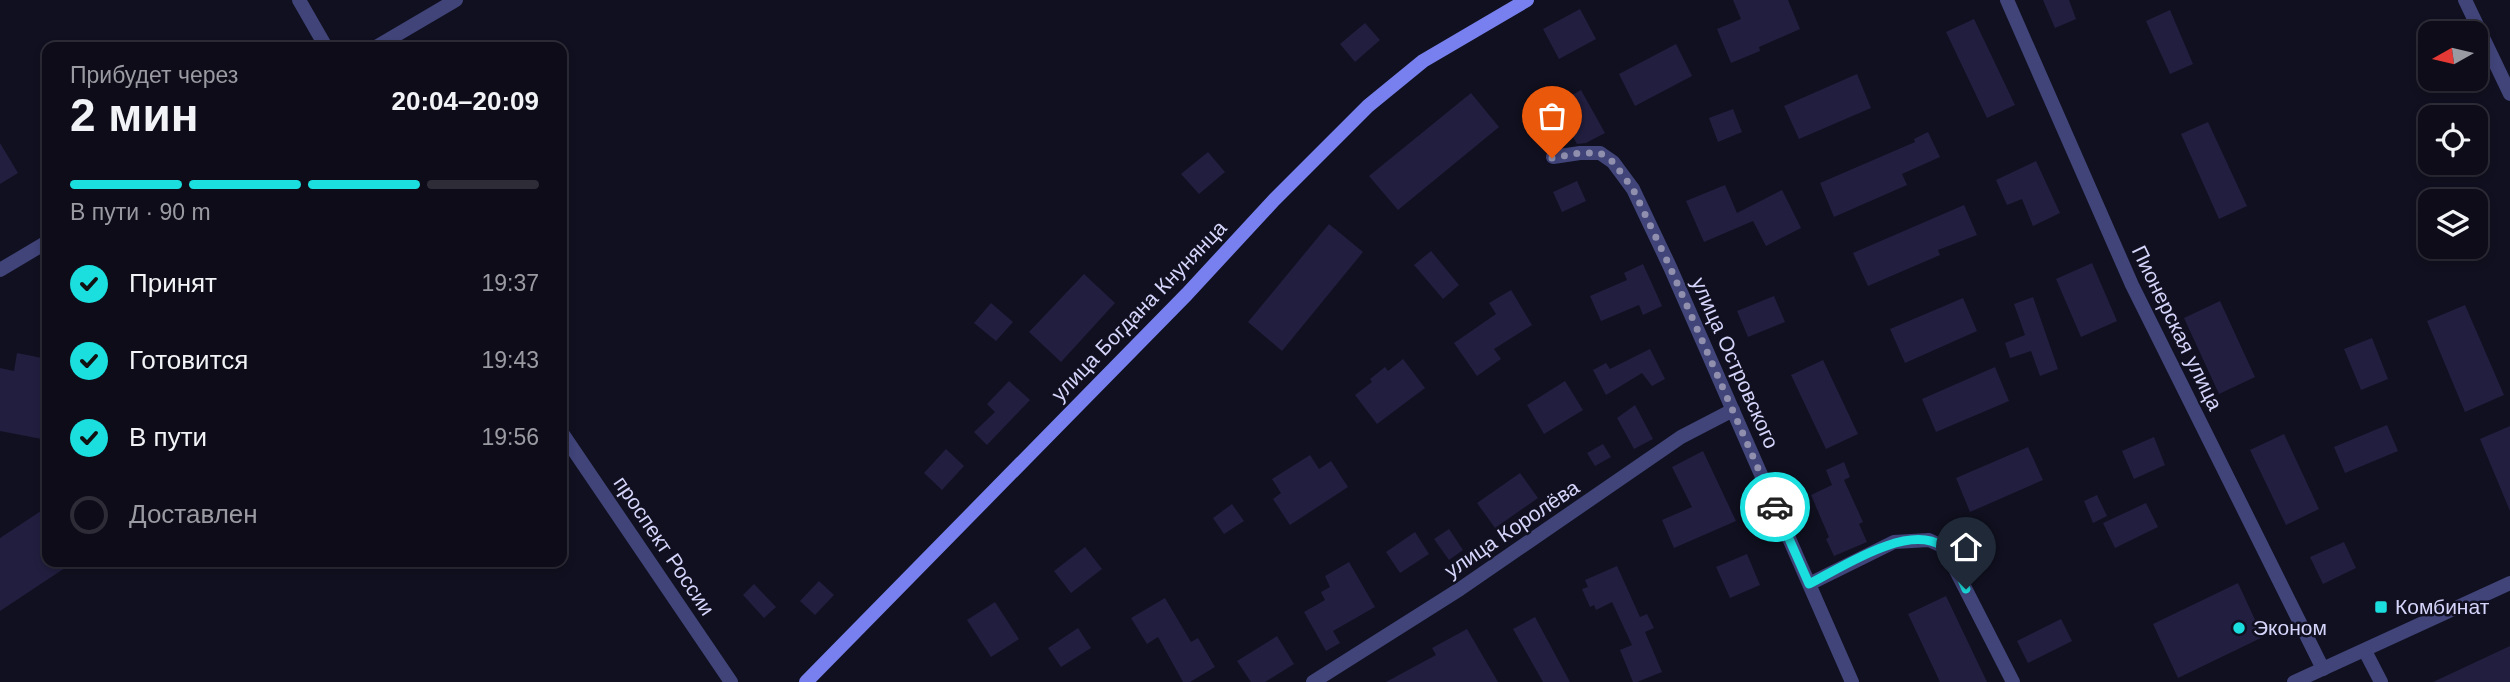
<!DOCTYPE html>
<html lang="ru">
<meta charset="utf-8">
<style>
:root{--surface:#0d0c18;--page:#1b1a25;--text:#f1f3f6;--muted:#9a9ba2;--line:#2d2c37;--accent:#1bdede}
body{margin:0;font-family:Helvetica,sans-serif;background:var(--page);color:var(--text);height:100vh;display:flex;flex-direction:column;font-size:26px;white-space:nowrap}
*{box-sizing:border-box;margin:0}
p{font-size:23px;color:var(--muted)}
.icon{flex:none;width:38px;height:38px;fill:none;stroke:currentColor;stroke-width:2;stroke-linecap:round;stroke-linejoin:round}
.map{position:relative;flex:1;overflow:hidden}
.side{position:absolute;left:42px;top:42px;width:525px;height:525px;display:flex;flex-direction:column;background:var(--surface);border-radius:14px;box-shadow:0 4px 10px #0003,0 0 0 2px var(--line)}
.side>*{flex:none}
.needle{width:46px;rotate:262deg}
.tools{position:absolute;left:2418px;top:21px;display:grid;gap:14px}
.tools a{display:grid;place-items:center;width:70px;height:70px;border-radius:14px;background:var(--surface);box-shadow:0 4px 10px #0003,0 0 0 2px var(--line);font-size:35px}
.pin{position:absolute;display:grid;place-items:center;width:60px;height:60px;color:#fff;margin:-72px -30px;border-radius:50% 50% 50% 0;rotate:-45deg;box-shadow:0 0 7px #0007}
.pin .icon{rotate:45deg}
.courier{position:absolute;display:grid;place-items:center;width:70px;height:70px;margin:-35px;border:5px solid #1bdede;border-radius:50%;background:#fff;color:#222;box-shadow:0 2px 9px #0007}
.overview em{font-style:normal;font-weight:800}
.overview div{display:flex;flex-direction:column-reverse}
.overview{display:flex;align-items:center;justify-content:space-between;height:119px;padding:0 28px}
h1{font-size:46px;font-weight:800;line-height:52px}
.bar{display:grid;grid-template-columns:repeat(4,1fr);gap:10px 7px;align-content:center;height:84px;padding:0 28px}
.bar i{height:9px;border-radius:5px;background:var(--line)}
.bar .active{background:var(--accent)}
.bar p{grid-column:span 4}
ol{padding:0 28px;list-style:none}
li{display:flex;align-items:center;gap:21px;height:77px}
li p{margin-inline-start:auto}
li .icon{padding:7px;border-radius:50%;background:var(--accent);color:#111;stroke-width:4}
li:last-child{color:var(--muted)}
li i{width:38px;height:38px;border:4px solid var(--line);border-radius:50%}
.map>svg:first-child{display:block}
</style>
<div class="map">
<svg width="2510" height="682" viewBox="0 0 2510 682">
<rect width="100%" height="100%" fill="#111020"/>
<path fill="#211e3f" d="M1733,0H1788L1800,29L1759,47L1760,51L1731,63L1717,29L1741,19Z
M2043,0H2069L2076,19L2055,28Z
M1580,9L1596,39L1559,59L1543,29Z
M2170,10L2193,64L2170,74L2146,21Z
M1974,19L2015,105L1987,118L1946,32Z
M1365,23L1380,40L1355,62L1340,44Z
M1676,44L1692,76L1635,106L1619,74Z
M1857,74L1871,108L1799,139L1784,106Z
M1581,90L1605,133L1586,143L1577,144L1569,130L1553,139L1537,110L1553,101L1555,105Z
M1471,93L1499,127L1398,210L1369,176Z
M1733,109L1742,132L1718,142L1709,118Z
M2208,122L2247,206L2219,219L2181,134Z
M1928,132L1940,157L1902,174L1907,185L1834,217L1820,183L1915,142L1914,139Z
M0,143L18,173L0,184Z
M1208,152L1225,172L1199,194L1181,174Z
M2036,161L2060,213L2033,226L2022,199L2007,205L1996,180Z
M1577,181L1586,201L1562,212L1553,192Z
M1725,185L1737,213L1782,190L1801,228L1766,246L1753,221L1704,242L1686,201Z
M1964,205L1977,235L1938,250L1940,255L1868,286L1853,253Z
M1329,224L1363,252L1282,351L1248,322Z
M1431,251L1459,285L1443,299L1414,265Z
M2092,263L2117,321L2081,337L2056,279Z
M1643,264L1662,306L1643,315L1639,305L1601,321L1590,296L1627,280L1624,273Z
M1084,274L1115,303L1061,362L1029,332Z
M1511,290L1532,325L1494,349L1501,359L1477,376L1454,343L1496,314L1489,303Z
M1774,296L1785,322L1748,337L1737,311Z
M2033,297L2058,369L2040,376L2031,351L2010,358L2005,343L2025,335L2014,304Z
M1963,298L1977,331L1905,363L1890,329Z
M2220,301L2255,377L2219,394L2184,318Z
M991,303L1013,322L996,341L974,323Z
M2465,305L2504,395L2465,412L2427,321Z
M2372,338L2388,379L2361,390L2344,349Z
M1650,349L1665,379L1652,386L1642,373L1606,395L1593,370L1606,363L1610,369Z
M17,353L47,359V440L0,431V368L14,371Z
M1403,359L1425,388L1377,424L1355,395L1372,382L1370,379L1385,367L1388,371Z
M1823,360L1858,434L1826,449L1791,375Z
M1995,367L2009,401L1936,432L1922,399Z
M1009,381L1030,400L987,445L974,432L995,412L987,404Z
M1565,381L1583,410L1544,434L1527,405Z
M1635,405L1653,439L1634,449L1617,418Z
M2387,425L2398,451L2345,473L2334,447Z
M2510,426V511L2480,439Z
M2284,434L2319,509L2286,525L2250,450Z
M2154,437L2165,465L2134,479L2122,451Z
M1603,444L1611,457L1595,466L1587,453Z
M2028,447L2043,480L1970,512L1956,478Z
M946,449L964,466L942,490L924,473Z
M1703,451L1736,521L1674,548L1662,520L1692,507L1672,467Z
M1310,455L1319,469L1331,461L1348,487L1290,525L1273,499L1281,493L1272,479Z
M1844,462L1850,477L1844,480L1863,522L1859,524L1867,542L1834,556L1826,539L1829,537L1811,495L1832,485L1826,470Z
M1520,473L1538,498L1495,528L1477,503Z
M2097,495L2107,516L2093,523L2084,501Z
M2146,503L2158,527L2115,548L2103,523Z
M1232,504L1244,521L1224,534L1213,518Z
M47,507V562H74L0,611V538Z
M1449,529L1463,550L1449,560L1434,539Z
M1415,532L1429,554L1400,573L1386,552Z
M2344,542L2356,568L2323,584L2310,557Z
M1085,547L1102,569L1071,593L1054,571Z
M1747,554L1760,585L1730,598L1716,567Z
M1349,562L1375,607L1333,631L1340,643L1326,651L1304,612L1325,600L1321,592L1330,587L1325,576Z
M1617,566L1640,617L1647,614L1654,628L1645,632L1662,672L1637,682H1633L1620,650L1632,645L1612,602L1596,610L1594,605L1590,607L1582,589L1588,587L1585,580Z
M819,581L834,595L815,615L800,601Z
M2238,583L2263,637L2178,678L2153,624Z
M754,584L776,607L764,618L743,595Z
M1946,596L1987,682H1940L1908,614Z
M1165,598L1191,642L1198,638L1215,667L1190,682H1183L1158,637L1147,644L1131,618Z
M995,602L1019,639L991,657L967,620Z
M1535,617L1570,682H1543L1513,629Z
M2061,619L2072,641L2028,663L2017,641Z
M1078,628L1091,648L1061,667L1048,648Z
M1467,629L1498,682H1386L1436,655L1432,648Z
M1277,636L1294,664L1265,682H1251L1237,661Z
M2510,646V682H2433Z"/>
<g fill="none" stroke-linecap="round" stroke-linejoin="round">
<path stroke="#404479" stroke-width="14" d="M299,0L326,47
M2007,0L2132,285L2323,669
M2465,0L2510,94
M376,47L456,0
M1553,157L1580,153H1600L1613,162L1633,189L1670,267L1852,682
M0,270L47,242
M562,433L731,682
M1809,584L1894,542L1929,540L1944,547L2013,682
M2365,651L2381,682
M1313,682L1460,589L1681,437L1733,410"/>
<path stroke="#404479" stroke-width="14" d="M2294,682L2510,583"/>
<path stroke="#7780ee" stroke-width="14" d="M806,682L1187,294L1274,200L1368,106L1423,61L1527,0"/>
</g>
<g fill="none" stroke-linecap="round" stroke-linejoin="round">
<path stroke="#908fae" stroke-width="7" stroke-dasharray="0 12.6" d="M1552,158L1580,153H1600L1613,162L1633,189L1670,267L1775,507"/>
<path stroke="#1bdede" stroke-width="9" d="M1775,507L1809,584C1841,568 1907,523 1942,546C1953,553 1960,576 1966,589"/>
</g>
<g fill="#1bdede" stroke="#111020" stroke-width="2.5">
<rect x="2374" y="600" width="14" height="14" rx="3.5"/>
<circle cx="2239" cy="628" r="7"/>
</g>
<g text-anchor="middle" stroke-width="5" stroke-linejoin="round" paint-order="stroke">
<g font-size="21" fill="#d5d4fa" stroke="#111020">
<text transform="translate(1139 311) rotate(-46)" y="7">улица Богдана Кнунянца</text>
<text transform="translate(2177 328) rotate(64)" y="7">Пионерская улица</text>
<text transform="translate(1735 363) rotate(66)" y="7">улица Островского</text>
<text transform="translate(1512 529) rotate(-34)" y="7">улица Королёва</text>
<text transform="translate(664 546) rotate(56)" y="7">проспект России</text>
</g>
<g font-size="21" fill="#d5d4fa" stroke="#111020" text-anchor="start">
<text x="2395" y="614">Комбинат</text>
<text x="2253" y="635">Эконом</text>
</g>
</g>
</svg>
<div class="tools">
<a><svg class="needle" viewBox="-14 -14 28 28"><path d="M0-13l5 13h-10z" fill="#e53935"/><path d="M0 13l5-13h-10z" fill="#9a9ba2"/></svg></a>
<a><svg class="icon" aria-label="locate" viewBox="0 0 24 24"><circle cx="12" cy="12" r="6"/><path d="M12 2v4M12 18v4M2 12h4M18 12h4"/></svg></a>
<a><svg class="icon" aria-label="layers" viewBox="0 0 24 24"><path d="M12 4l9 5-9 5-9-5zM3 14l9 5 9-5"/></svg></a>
</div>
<div class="pin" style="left:1552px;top:158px;background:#ea580c"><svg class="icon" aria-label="bag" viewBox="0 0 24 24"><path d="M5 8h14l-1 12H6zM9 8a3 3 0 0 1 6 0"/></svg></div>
<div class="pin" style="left:1966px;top:589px;background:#1f2937"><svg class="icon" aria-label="home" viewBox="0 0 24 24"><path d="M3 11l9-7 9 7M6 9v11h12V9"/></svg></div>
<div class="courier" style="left:1775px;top:507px"><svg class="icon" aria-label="car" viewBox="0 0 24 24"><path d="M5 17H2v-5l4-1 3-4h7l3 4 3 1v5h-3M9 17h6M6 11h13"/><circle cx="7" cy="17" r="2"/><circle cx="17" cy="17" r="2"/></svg></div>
<section class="side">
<div class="overview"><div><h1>2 мин</h1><p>Прибудет через</p></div><em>20:04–20:09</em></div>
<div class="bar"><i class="active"></i><i class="active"></i><i class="active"></i><i></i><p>В пути · 90 m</p></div>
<ol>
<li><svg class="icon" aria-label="check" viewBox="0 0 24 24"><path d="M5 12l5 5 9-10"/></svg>Принят<p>19:37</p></li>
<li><svg class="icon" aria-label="check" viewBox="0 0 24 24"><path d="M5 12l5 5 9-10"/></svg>Готовится<p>19:43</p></li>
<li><svg class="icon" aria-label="check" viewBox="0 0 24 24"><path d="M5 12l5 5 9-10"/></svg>В пути<p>19:56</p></li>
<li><i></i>Доставлен</li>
</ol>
</section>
</div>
